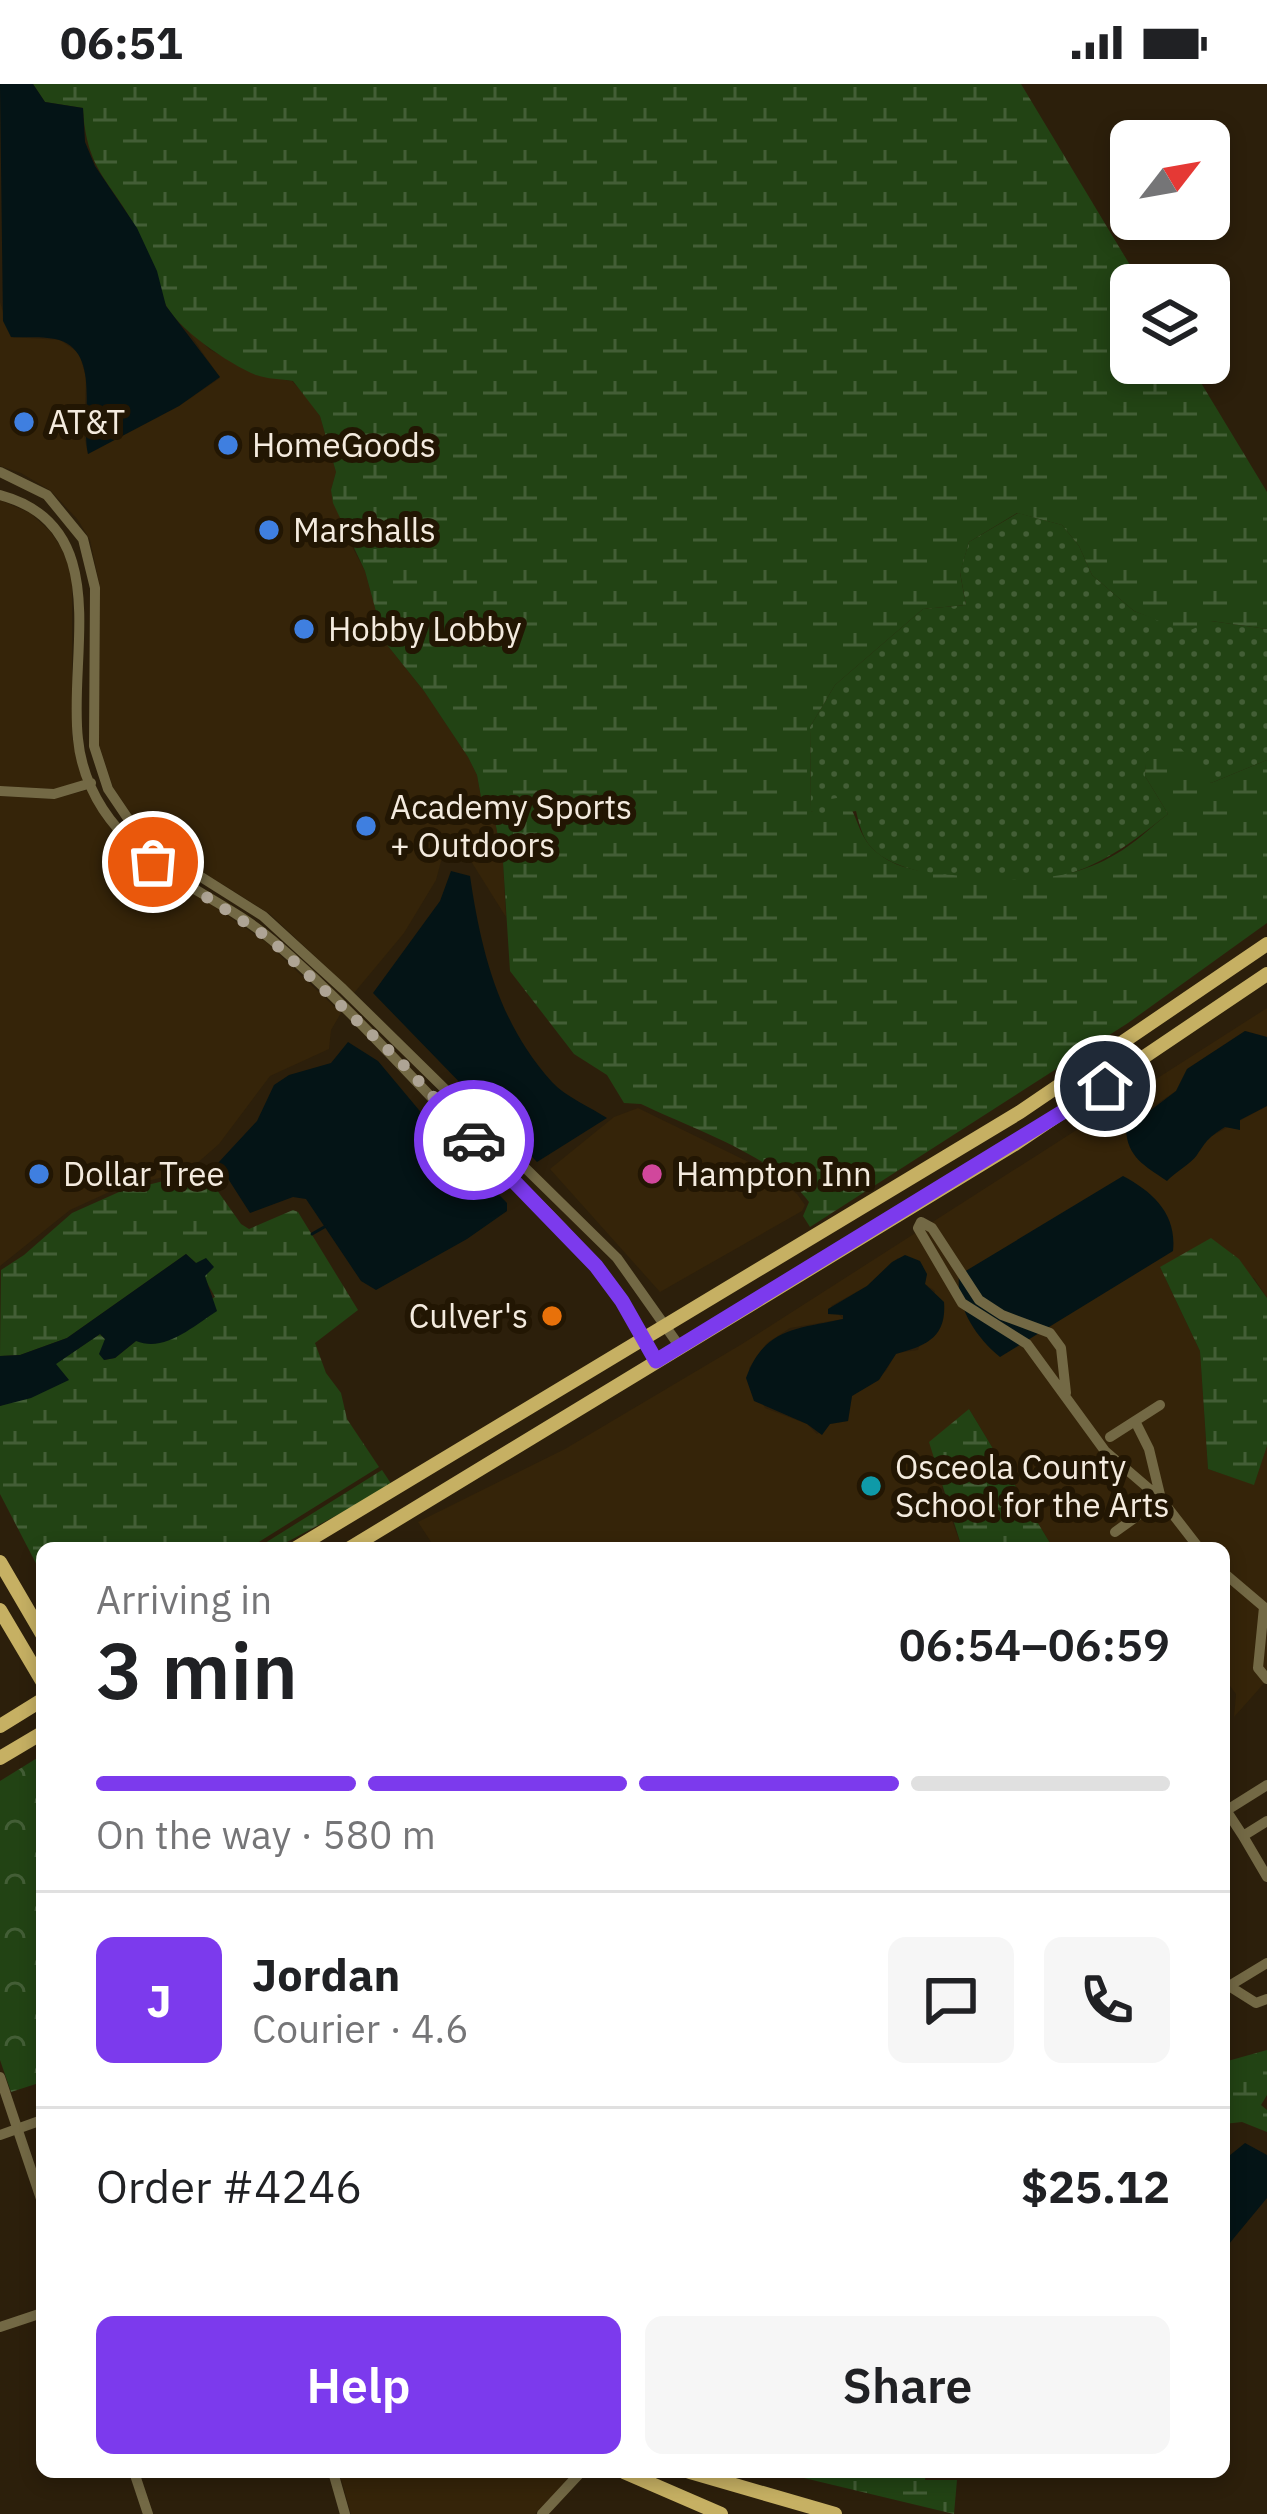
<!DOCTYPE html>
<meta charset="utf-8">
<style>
:root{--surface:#fff;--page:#f6f6f6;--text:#202124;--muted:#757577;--line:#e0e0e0;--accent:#7c3aed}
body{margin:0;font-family:"IBM Plex Sans",sans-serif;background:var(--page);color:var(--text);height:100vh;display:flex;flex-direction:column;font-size:45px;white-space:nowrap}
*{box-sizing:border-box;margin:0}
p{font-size:39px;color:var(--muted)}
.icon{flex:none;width:66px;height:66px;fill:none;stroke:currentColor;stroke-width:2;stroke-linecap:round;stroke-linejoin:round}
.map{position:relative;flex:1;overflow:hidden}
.drawer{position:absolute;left:36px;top:1458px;width:1194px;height:936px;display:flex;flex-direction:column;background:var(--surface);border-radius:18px;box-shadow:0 6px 18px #0003}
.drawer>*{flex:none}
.needle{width:78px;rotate:59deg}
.fabs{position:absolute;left:1110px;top:36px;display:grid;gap:24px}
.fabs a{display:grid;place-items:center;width:120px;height:120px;border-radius:18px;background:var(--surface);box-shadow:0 6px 18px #0003;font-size:60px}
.pin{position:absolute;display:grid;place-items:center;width:102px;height:102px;color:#fff;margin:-51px;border:6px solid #fff;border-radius:50%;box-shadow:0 3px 12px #0007}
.courier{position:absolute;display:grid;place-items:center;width:120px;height:120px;margin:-60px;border:9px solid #7c3aed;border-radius:50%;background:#fff;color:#222;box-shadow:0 3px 15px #0007}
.head em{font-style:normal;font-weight:600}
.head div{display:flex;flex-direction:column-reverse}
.head{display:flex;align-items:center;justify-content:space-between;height:204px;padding:0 60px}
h1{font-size:78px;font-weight:600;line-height:90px}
.bar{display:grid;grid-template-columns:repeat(4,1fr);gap:18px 12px;align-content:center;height:144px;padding:0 60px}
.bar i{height:15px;border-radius:9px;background:var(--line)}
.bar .selected{background:var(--accent)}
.bar p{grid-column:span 4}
.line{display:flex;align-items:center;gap:30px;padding:0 60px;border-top:3px solid var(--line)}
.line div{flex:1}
.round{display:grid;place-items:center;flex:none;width:126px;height:126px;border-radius:18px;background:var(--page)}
.cta{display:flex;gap:24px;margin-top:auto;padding:24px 60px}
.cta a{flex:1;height:138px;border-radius:18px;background:var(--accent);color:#fff;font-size:48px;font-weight:600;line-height:138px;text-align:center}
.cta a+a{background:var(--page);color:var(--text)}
.status{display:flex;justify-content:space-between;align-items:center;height:84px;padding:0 60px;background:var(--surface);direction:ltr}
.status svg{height:33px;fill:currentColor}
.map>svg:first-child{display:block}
</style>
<div class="status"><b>06:51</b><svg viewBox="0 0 49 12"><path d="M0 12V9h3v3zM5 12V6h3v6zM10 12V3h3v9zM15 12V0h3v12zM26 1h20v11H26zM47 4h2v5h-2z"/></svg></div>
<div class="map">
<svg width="1267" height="2430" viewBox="0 0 1267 2430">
<defs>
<pattern id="grass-dots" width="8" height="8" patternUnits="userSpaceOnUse" patternTransform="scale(3)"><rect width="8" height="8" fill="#224314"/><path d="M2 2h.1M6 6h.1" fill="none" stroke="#435e36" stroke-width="1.8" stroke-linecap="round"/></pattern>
<pattern id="forest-crowns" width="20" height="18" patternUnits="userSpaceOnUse" patternTransform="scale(3)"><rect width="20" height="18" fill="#224314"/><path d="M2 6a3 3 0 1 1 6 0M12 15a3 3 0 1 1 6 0" fill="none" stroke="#435e36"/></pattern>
<pattern id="wetland-marsh" width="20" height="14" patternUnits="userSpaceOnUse" patternTransform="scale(3)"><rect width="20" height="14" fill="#224314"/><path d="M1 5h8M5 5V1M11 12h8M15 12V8" fill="none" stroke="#435e36"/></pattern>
</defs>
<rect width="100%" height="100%" fill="#2c1f0b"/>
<path fill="#352409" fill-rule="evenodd" d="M0,218L11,253L60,256L79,269L86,293L84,352L88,370L179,322L220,294L181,237L209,265L257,291L292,297L305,311L320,332L336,388L331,406L345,449L365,487L384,557L424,607L468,673L477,691L481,713L495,737L503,778L506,833L459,758L443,770L436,796L404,849L354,909L270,830L163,763L137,739L113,703L99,661L100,503L90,456L78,436L51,407L21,389L0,382Z
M0,416L30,429L50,447L62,465L72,490V653L83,698L55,705L0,702Z
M87,706L104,736L127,763L266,858L341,929L331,946L329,965L270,992L219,1060L195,1081L197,1085L118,1104L70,1126L0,1182V712L53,715Z
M1267,924V953L1245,947L1187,985L1176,1007L1146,1027L1177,1085L1196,1072L1200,1060L1208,1054L1267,1022V1214L1254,1194L1160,1183L1200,1267L1208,1385L1254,1400L1267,1362V1596L1234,1633L1236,1610L1224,1594V1464H1053L969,1325L941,1406L962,1464H435L418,1438L565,1365L742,1260ZM898,1174L927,1190L925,1200L935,1207L918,1266L896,1269L886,1287L852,1312L848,1337L830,1340L817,1350L807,1340L765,1324L749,1284L767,1259L790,1244L843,1235L831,1222L867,1202Z
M638,1024L765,1086L797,1110L805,1121L802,1127L660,1208L550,1085L614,1033Z
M339,2388H564L571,2392L535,2430H351Z"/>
<path fill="url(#grass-dots)" d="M1018,429L1062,441L1079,462L1092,491L1134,527L1167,539L1211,537L1267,545V676L1211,699L1156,664L1147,668L1145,692L1168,730C1135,756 1106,779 1065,791C1021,803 911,798 876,768C863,757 860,743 856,727L821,733L811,727L810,643L835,601L923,525L966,521L960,488L969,458Z"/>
<path fill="url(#forest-crowns)" d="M42,1671V1998L11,2008L0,1976V1697Z"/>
<path fill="url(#wetland-marsh)" d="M33,0H1021L1142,201H1131V279H1189L1267,408V545L1211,537L1186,548L1134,527L1092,491L1079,462L1062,441L1017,429L969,458L960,489L966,521L923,525L835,601L810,643L811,727L825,732L831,715L843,713C859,731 857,751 875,767C896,786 926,788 953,791C1008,798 1067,800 1116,770C1134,760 1151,743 1168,730L1145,692L1146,668L1172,654L1211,699L1267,676V839L1128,939L810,1143L803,1132L809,1118C777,1073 691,1044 641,1020L624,1019L607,991L574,970L510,887L503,778L495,737L481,713L477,691L468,673L424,607L384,557L365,487L333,419L331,406L336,388L320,332L293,297C281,295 267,295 256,291C229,280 175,244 164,217C155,193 150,170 138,148C112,97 86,88 83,24L45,18Z
M196,1089H205L241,1140L249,1145L293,1126L298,1128L358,1226L315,1259L326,1289L341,1309L347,1335L379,1383L249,1464H42V1491L0,1410V1322L68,1295L55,1280L100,1250L105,1255L104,1276L115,1274L136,1257L215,1213L196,1179L186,1170L67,1254L20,1271L0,1272L1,1186L24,1171L72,1129L119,1108Z
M1211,1154L1239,1175L1267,1214V1362L1254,1401L1208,1385L1200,1267L1160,1183Z
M969,1325L1053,1464H962L929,1358Z
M382,1386L392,1401L376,1410L276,1464H257Z
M1267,1966V2011L1261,2021L1267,2026V2048L1242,2038L1224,2040V1978Z
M779,2388H926L925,2396H957L954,2430Z"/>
<path fill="#041416" d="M0,0H33L45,18L83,24L85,58L95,82L137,144L157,187L166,222L220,293L179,322L88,370C80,337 102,269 59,256C45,252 25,254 11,253L3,237Z
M451,787L470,792C481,867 499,940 552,998C566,1013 590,1023 607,1034L537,1078L373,909L440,817Z
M1245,947L1267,953V1022L1240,1036V1046L1225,1043C1209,1053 1207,1056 1197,1071C1191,1080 1175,1088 1167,1097C1145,1082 1127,1073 1126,1045L1176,1007L1187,985Z
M348,958L378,977L434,1044L507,1119V1127L467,1155L376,1206L361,1197L306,1115L293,1113L250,1129L218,1079L257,1037L274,1001L289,991L331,979Z
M1123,1092C1153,1108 1177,1130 1173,1167L1000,1273C975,1252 956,1223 959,1191Z
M186,1170L196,1179L206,1174L214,1183L205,1192L217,1227C193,1242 165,1269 136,1257L115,1274L104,1276L99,1270L105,1255L100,1250L56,1280L69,1296L31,1314L0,1322V1272L20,1271L67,1254Z
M905,1171L920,1177L927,1190L925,1200L944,1218C947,1254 925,1262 896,1270L879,1296L852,1312L848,1337L830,1340L822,1351L807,1340L754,1317L746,1294C764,1243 799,1245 843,1235V1231L828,1230V1225L867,1202L892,1178Z
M1245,2059L1267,2071V2114L1224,2166V2076Z"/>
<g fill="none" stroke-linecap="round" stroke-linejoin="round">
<path stroke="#041416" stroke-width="3" d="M312,1150L326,1142"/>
<path stroke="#736945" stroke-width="10" d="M0,388L47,411L83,455L95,504L94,662L108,705L133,742L160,767L263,832L343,905L617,1174L680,1263
M0,411C115,442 68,570 78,655C81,688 96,720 118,745C158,794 224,815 272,856C329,905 382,961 433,1015C487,1073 549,1123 598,1185C621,1214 638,1245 655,1277
M0,707L54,710L91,699
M921,1138L918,1144L962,1219L1027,1260L1105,1367L1161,1415L1199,1464
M921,1138L932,1144L979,1216L1002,1231L1050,1249L1061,1264L1066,1309
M1110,1353L1160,1321
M1115,1448L1161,1415L1149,1365L1135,1337
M1224,1489L1264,1523L1258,1584L1267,1595
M1226,1726L1243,1752L1267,1737
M1224,1728L1267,1701
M1243,1752L1267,1793
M1224,1898L1229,1902L1267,1879
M1229,1902L1256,1919L1267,1915
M0,1993L42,2118
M0,2051L42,2036
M0,2243L42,2229
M134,2388L148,2430
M333,2388L345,2430
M542,2430L581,2388"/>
<path stroke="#c6b063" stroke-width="14" d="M296,1464L1020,1028L1267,860
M350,1464L1015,1060L1267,890
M0,1478L42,1550
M0,1526L42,1597
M0,1642L42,1616
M0,1674L42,1649
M624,2388L721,2430
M690,2388L835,2430"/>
</g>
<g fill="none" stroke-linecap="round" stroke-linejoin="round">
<path stroke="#aea495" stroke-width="12" stroke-dasharray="0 21.6" d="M153,778L269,854L398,975L474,1056"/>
<path stroke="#7c3aed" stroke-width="15" d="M474,1056L596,1182L622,1217L656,1277L1105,1002"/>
</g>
<g fill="#3f7fe0" stroke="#221603" stroke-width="4.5">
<circle cx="24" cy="338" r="12"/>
<circle cx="228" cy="361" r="12"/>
<circle cx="269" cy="446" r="12"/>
<circle cx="304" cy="545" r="12"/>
<circle cx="366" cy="742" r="12"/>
<circle cx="39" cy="1090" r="12"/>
</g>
<circle fill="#d1479c" stroke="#221603" stroke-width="4.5" cx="652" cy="1090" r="12"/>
<circle fill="#e8710a" stroke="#221603" stroke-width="4.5" cx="552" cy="1232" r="12"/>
<circle fill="#0f9aa8" stroke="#221603" stroke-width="4.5" cx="871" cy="1402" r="12"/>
<g text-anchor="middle" stroke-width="12" stroke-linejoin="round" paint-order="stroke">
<g font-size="33" fill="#f4ebdf" stroke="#221603" text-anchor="start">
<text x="48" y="350">AT&amp;T</text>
<text x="252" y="373">HomeGoods</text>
<text x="293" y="458">Marshalls</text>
<text x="328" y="557">Hobby Lobby</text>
<text x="390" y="735">Academy Sports<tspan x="390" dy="38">+ Outdoors</tspan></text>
<text x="63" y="1102">Dollar Tree</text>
<text x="676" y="1102">Hampton Inn</text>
<text x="528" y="1244" text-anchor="end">Culver's</text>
<text x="895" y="1395">Osceola County<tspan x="895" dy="38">School for the Arts</tspan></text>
</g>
</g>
</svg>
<div class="fabs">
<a><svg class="needle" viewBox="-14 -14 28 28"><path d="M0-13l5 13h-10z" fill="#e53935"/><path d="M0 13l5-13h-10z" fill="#757577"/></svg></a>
<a><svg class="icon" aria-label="layers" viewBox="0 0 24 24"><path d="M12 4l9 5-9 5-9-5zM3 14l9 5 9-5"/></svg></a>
</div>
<div class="pin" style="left:153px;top:778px;background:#ea580c"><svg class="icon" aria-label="bag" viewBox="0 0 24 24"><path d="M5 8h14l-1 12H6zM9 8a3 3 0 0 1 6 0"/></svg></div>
<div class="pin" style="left:1105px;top:1002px;background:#1f2937"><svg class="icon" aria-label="home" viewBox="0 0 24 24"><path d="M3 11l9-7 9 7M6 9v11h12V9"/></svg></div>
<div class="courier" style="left:474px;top:1056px"><svg class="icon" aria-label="car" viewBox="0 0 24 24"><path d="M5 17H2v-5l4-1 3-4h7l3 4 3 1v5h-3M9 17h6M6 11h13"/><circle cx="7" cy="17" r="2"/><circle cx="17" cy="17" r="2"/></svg></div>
<section class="drawer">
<div class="head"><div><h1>3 min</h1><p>Arriving in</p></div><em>06:54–06:59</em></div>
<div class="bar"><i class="selected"></i><i class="selected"></i><i class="selected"></i><i></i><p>On the way · 580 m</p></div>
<div class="line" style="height:216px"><b class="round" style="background:var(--accent);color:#fff">J</b><div><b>Jordan</b><p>Courier · 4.6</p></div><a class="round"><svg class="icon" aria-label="chat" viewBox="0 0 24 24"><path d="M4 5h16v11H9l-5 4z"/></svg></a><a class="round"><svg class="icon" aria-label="phone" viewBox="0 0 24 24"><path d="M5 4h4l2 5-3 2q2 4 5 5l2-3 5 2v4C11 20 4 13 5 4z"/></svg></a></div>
<div class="line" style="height:156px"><div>Order #4246</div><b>$25.12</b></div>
<div class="cta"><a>Help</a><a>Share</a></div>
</section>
</div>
